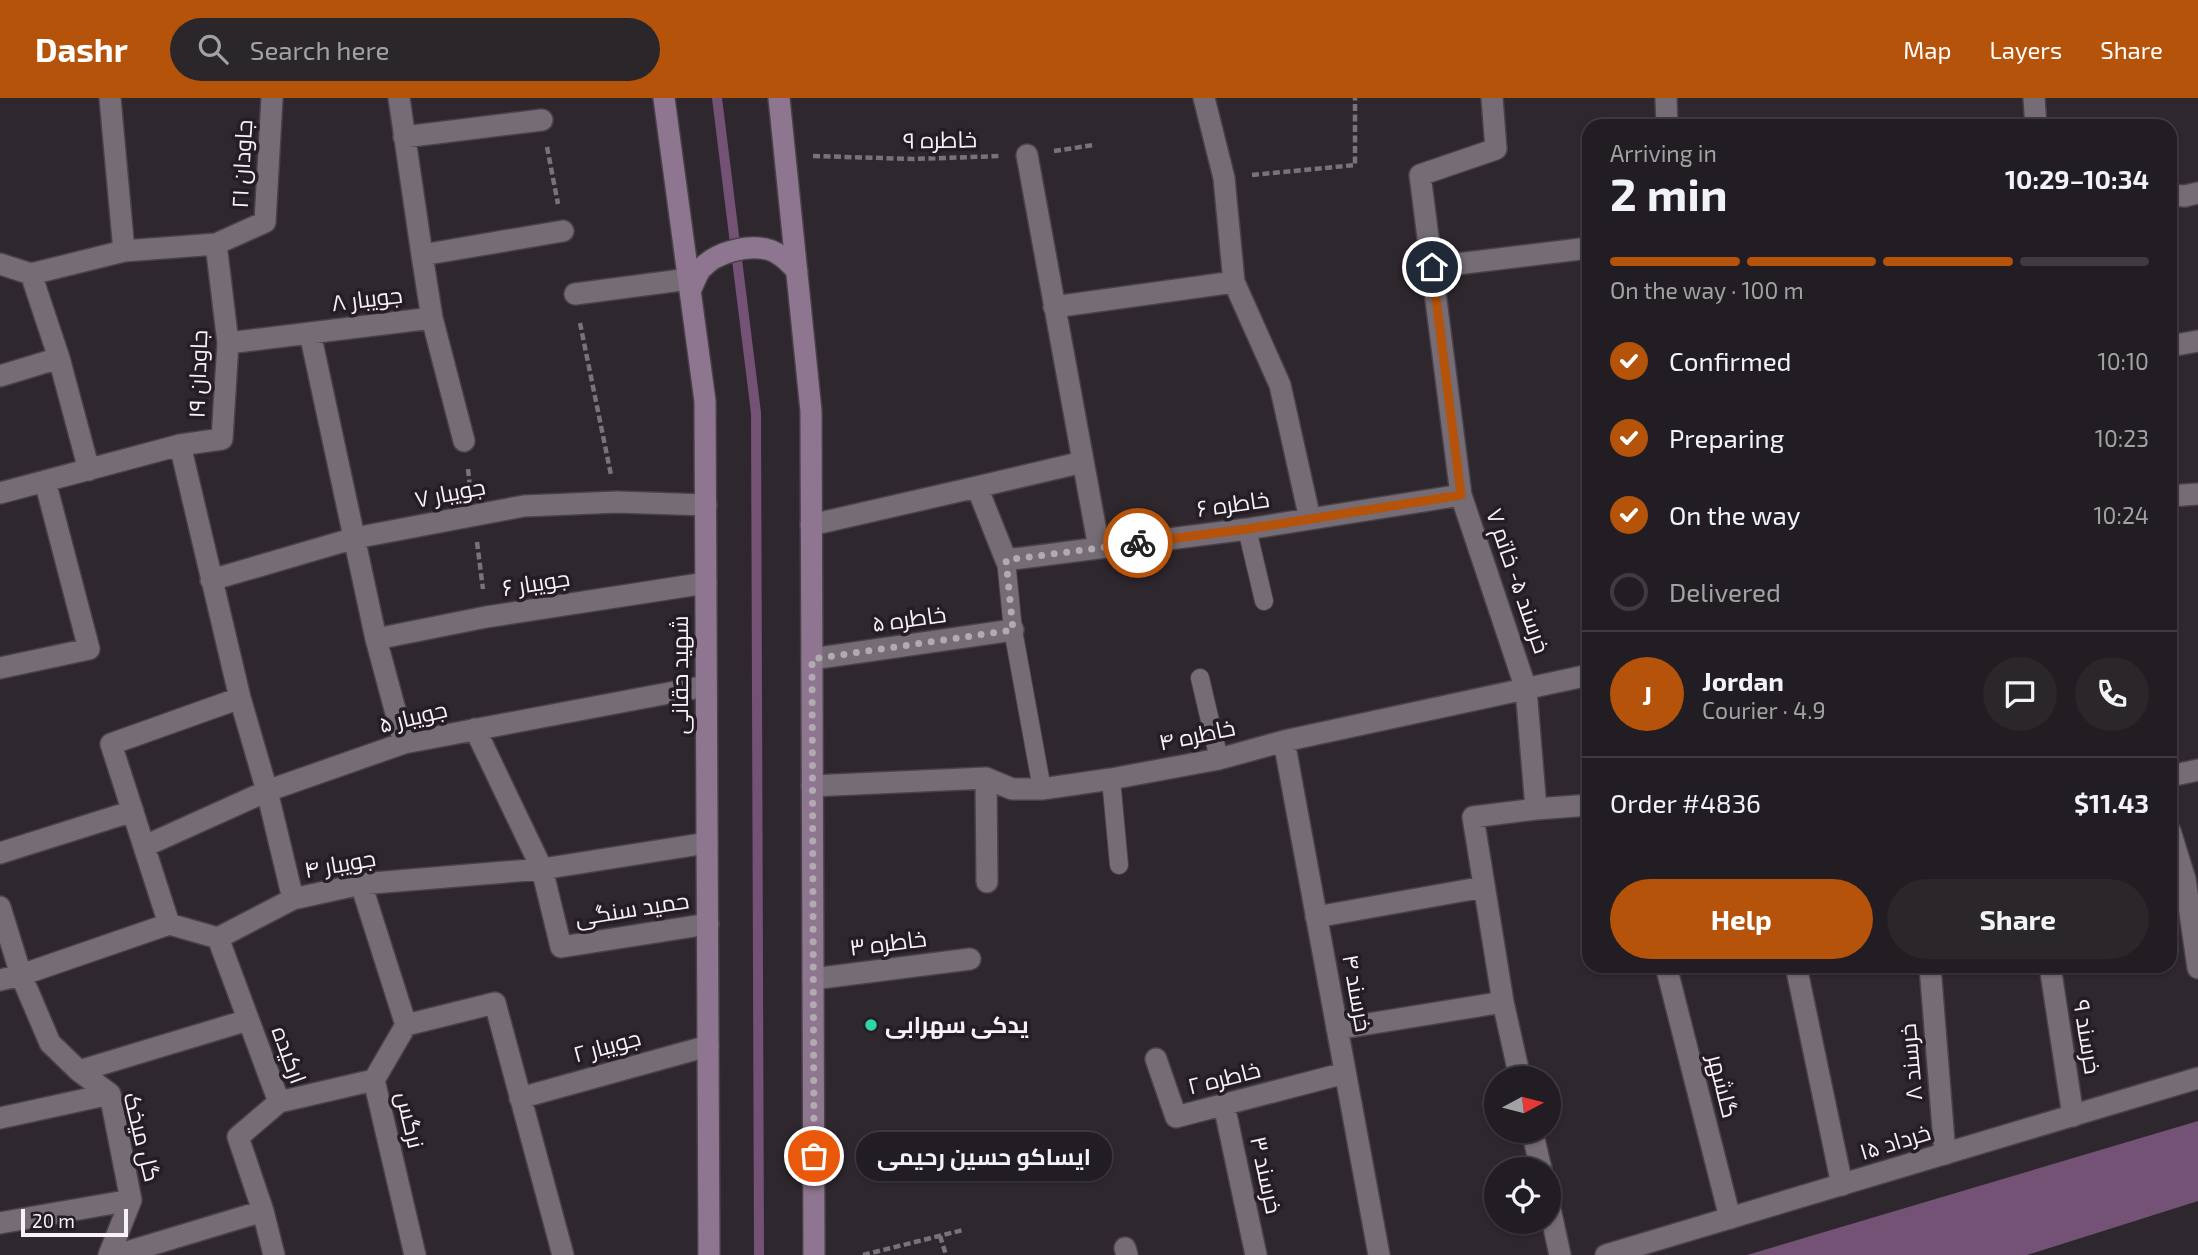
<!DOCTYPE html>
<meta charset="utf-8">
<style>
:root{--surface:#221d22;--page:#2a262a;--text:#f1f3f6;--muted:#a2a2a5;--line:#3f3b40;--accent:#b45309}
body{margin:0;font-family:"Exo 2",Cairo,sans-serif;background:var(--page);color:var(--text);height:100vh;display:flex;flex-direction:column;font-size:26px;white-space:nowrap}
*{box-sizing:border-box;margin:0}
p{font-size:23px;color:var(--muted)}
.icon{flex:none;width:38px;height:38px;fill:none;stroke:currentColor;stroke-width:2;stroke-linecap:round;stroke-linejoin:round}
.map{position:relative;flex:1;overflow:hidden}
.panel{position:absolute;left:1582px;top:21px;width:595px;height:854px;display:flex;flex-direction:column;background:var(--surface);border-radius:21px;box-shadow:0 2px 5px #0004,0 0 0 2px var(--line)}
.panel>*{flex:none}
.needle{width:46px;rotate:83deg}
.tools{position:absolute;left:1484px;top:968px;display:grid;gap:14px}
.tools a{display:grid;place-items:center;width:77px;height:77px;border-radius:50%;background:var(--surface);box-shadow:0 2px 5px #0004,0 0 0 2px var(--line);font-size:35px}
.scale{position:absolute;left:21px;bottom:18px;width:107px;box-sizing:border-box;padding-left:7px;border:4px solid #f7f2f7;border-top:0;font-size:19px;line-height:24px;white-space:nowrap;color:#f7f2f7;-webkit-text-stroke:5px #241d24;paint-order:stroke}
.pin{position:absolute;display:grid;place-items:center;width:60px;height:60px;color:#fff;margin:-30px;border:4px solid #fff;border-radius:50%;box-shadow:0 2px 7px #0007}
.courier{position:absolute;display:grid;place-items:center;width:70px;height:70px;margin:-35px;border:5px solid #b45309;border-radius:50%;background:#fff;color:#222;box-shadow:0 2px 9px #0007}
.bubble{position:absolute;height:49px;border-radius:24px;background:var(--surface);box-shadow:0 2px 5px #0004,0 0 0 2px var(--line);font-size:23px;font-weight:700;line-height:49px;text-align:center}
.overview em{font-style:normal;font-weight:700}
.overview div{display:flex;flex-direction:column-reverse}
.overview{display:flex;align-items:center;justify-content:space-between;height:119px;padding:0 28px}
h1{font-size:46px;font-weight:700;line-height:52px}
.bar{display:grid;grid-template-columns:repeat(4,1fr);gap:10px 7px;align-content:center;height:84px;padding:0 28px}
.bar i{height:9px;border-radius:5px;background:var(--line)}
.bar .current{background:var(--accent)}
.bar p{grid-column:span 4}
.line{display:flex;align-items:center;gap:18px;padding:0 28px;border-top:2px solid var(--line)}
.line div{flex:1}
.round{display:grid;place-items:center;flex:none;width:74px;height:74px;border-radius:37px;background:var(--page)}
ol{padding:0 28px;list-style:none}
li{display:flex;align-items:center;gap:21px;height:77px}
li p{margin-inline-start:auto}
li .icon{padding:7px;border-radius:50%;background:var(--accent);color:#fff;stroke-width:4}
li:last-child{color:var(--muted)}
li i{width:38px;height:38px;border:4px solid var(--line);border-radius:50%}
.button{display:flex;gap:14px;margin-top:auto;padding:14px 28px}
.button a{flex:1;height:80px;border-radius:42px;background:var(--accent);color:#fff;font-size:28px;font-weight:700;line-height:80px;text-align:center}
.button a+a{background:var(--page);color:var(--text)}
header{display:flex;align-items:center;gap:42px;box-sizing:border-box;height:98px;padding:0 35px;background:var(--accent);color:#fff}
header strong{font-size:33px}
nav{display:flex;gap:38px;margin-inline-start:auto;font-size:24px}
.search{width:490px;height:63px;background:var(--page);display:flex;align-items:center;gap:18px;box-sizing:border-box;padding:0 24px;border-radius:38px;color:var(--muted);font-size:26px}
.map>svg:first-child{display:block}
</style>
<header>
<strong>Dashr</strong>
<div class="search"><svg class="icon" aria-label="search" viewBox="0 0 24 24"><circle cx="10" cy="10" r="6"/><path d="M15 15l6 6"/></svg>Search here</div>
<nav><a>Map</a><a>Layers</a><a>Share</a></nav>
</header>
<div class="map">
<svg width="2198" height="1157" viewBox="0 0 2198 1157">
<rect width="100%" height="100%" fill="#2e272e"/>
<path fill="#745276" d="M2198,1023V1103L2027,1157H1747Z"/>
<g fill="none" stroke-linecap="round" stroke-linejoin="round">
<path stroke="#745276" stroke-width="10" d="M717,0L756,315L759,1157"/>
<defs>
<path id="service" d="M1247,431L1264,503
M1006,462L1013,532L1042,691
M1200,580L1219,661
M1111,681L1119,767"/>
<path id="minor" d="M110,0L124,153L216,146L228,245L222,341L180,347L240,600L267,693L293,801
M399,0L422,157
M1492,0L1496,51L1420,77L1461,397L1526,591L1536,711L1473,719L1503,904L1520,980
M1666,0L1667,28
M2034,0L2036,28
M404,39L542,22
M1027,57L1099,450
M2170,97L2185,98L2198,95
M216,146L265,124L272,0
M0,166L31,176
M1432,169L1589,150
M1234,184L1280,287L1310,421
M575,196L689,181
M1054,209L1234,184L1224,80L1204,0
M432,220L464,343
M310,235L376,541L404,645
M228,245L432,220L422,157L563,133
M2170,248L2198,243
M59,260L89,372
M0,278L59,260L31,176L124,153
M977,389L1083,364
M0,395L180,347
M2170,398L2198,396
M811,427L977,389L1006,462L1247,431L1461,397
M211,482L355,440L524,408L617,404L706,407
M376,541L486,519L706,485
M812,561L1013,532
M0,570L89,551L45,383
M475,631L542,771L561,849L708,826
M1284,643L1379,1157
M2170,678L2198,672
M986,680L987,784
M812,688L986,680L1012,691H1042L1111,681L1219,661L1284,643L1589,577
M1536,711L1589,707
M2170,733L2185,781L2198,870
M145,748L267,693L404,645L706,588
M0,755L133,713
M361,786L406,927L374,982L415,1157
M0,809L21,877L50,945L79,973L110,996L131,1102L109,1157
M1316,819L1484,789
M169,826L111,646L240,600
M218,840L279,1004L238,1039L263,1113L274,1157
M1666,868L1730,1120
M1796,868L1842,1087
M1930,868L1945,1056
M2050,868L2073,1018
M813,881L970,861
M0,882L21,877L169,826L218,840L293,801L361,786L542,771L707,745
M406,927L495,905L563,1157
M1337,931L1503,904
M1156,961L1176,1019L1345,975
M79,973L248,922
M520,1000L708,948
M279,1004L374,982
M1224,1007L1256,1157
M0,1020L110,996
M1532,1032L1541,1071
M1549,1106L1560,1157
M0,1125L131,1102
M1125,1150L1127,1157
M117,1157L263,1113"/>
<path id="tertiary" d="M1606,1157L2198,980"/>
<path id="secondary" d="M664,0L705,303L709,1157
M779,0L811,313L814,1157
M690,193C694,186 697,174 703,169C717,154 747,147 766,151C778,153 789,164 797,173"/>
</defs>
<use href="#service" stroke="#484248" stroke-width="20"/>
<use href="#minor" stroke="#484248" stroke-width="24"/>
<use href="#tertiary" stroke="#484248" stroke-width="24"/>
<use href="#secondary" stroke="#484248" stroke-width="24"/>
<path stroke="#797279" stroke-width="4.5" stroke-dasharray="7 3.5" stroke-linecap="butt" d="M547,49L558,106
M1054,53L1094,47
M813,58L914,61L1000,58
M1252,77L1355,67V0
M580,225L611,377
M468,371L470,390
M477,444L483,491
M940,1138L946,1157
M863,1157L963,1132"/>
<use href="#service" stroke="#756c75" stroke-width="18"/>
<use href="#minor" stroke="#756c75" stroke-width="21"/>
<use href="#tertiary" stroke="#756c75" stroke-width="21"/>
<use href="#secondary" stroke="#8f7690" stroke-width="21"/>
</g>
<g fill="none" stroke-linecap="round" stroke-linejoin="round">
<path stroke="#b1abb1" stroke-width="7" stroke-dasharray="0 12.6" d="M814,1058L812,561L1013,532L1006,462L1138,445"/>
<path stroke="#b45309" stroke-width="9" d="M1138,445L1247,431L1461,397L1432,169"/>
</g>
<circle fill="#30d4a9" stroke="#241d24" stroke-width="2.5" cx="871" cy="927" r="7"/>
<g text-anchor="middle" stroke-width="7" stroke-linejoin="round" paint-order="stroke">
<g font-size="23" fill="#f7f2f7" stroke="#241d24">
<text transform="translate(940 42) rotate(-1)" y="8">خاطره ۹</text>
<text transform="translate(242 66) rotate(-87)" y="8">جاودان ۲۱</text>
<text transform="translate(367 201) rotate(-7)" y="8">جویبار ۸</text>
<text transform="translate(198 276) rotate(-88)" y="8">جاودان ۱۹</text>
<text transform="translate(450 395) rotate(-11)" y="8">جویبار ۷</text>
<text transform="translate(1233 406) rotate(-8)" y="8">خاطره ۶</text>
<text transform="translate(1518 483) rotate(71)" y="8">خرسند ۵- خاتم ۷</text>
<text transform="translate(536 485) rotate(-9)" y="8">جویبار ۶</text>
<text transform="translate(909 521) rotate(-8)" y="8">خاطره ۵</text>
<text transform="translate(680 577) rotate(-90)" y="8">شهید حقانی</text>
<text transform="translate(413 619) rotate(-14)" y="8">جویبار ۵</text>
<text transform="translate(1197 637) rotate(-12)" y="8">خاطره ۴</text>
<text transform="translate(340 766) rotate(-10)" y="8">جویبار ۴</text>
<text transform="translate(632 811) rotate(-9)" y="8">حمید سنگی</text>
<text transform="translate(888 845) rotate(-7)" y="8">خاطره ۳</text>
<text transform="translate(1357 895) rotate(80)" y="8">خرسند ۴</text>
<text transform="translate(2087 939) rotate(81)" y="8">خرسند ۹</text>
<text transform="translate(607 948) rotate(-15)" y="8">جویبار ۲</text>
<text transform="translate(289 957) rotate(70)" y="8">ارکیده</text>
<text transform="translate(1911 964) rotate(-95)" y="8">خرسند ۸</text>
<text transform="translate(1224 980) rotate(-14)" y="8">خاطره ۲</text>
<text transform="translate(1723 988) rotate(76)" y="8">گلشهر</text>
<text transform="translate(410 1022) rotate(77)" y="8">نرگس</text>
<text transform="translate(142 1039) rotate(76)" y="8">گل میخک</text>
<text transform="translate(1895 1044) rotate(-17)" y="8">۱۵ خرداد</text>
<text transform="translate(1266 1077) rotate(78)" y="8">خرسند ۳</text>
</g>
<g font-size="23" font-weight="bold" fill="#f7f2f7" stroke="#241d24" text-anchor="start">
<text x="885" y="935">یدکی سهرابی</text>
</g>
</g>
</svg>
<div class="tools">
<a><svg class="needle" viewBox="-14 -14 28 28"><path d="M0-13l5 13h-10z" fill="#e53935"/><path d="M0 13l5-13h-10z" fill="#a2a2a5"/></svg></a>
<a><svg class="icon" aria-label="locate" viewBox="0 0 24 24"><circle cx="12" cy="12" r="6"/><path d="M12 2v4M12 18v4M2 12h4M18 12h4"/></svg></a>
</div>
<div class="scale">20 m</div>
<div class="pin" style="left:814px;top:1058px;background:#ea580c"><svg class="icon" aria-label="bag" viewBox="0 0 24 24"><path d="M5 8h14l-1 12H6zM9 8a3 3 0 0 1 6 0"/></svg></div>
<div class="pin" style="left:1432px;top:169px;background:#1f2937"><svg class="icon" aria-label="home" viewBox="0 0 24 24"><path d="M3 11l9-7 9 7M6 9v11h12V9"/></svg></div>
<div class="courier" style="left:1138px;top:445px"><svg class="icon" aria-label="bike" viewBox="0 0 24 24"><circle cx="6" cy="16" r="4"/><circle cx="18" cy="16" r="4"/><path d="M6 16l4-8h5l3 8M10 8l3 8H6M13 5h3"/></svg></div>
<div class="bubble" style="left:856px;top:1034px;width:256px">ایساکو حسین رحیمی</div>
<section class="panel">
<div class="overview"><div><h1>2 min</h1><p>Arriving in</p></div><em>10:29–10:34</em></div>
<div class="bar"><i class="current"></i><i class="current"></i><i class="current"></i><i></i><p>On the way · 100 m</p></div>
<ol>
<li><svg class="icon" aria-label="check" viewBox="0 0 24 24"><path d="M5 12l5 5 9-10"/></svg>Confirmed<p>10:10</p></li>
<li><svg class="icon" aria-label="check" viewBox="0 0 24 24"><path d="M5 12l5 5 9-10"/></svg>Preparing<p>10:23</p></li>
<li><svg class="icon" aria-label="check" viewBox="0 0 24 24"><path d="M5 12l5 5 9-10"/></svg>On the way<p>10:24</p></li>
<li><i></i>Delivered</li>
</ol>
<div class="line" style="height:126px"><b class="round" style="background:var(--accent);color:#fff">J</b><div><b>Jordan</b><p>Courier · 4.9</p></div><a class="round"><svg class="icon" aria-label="chat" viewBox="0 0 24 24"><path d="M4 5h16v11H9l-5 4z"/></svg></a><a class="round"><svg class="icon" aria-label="phone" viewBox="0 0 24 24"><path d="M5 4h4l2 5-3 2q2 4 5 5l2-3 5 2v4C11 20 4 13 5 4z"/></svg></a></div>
<div class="line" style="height:91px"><div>Order #4836</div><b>$11.43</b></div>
<div class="button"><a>Help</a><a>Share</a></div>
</section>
</div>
